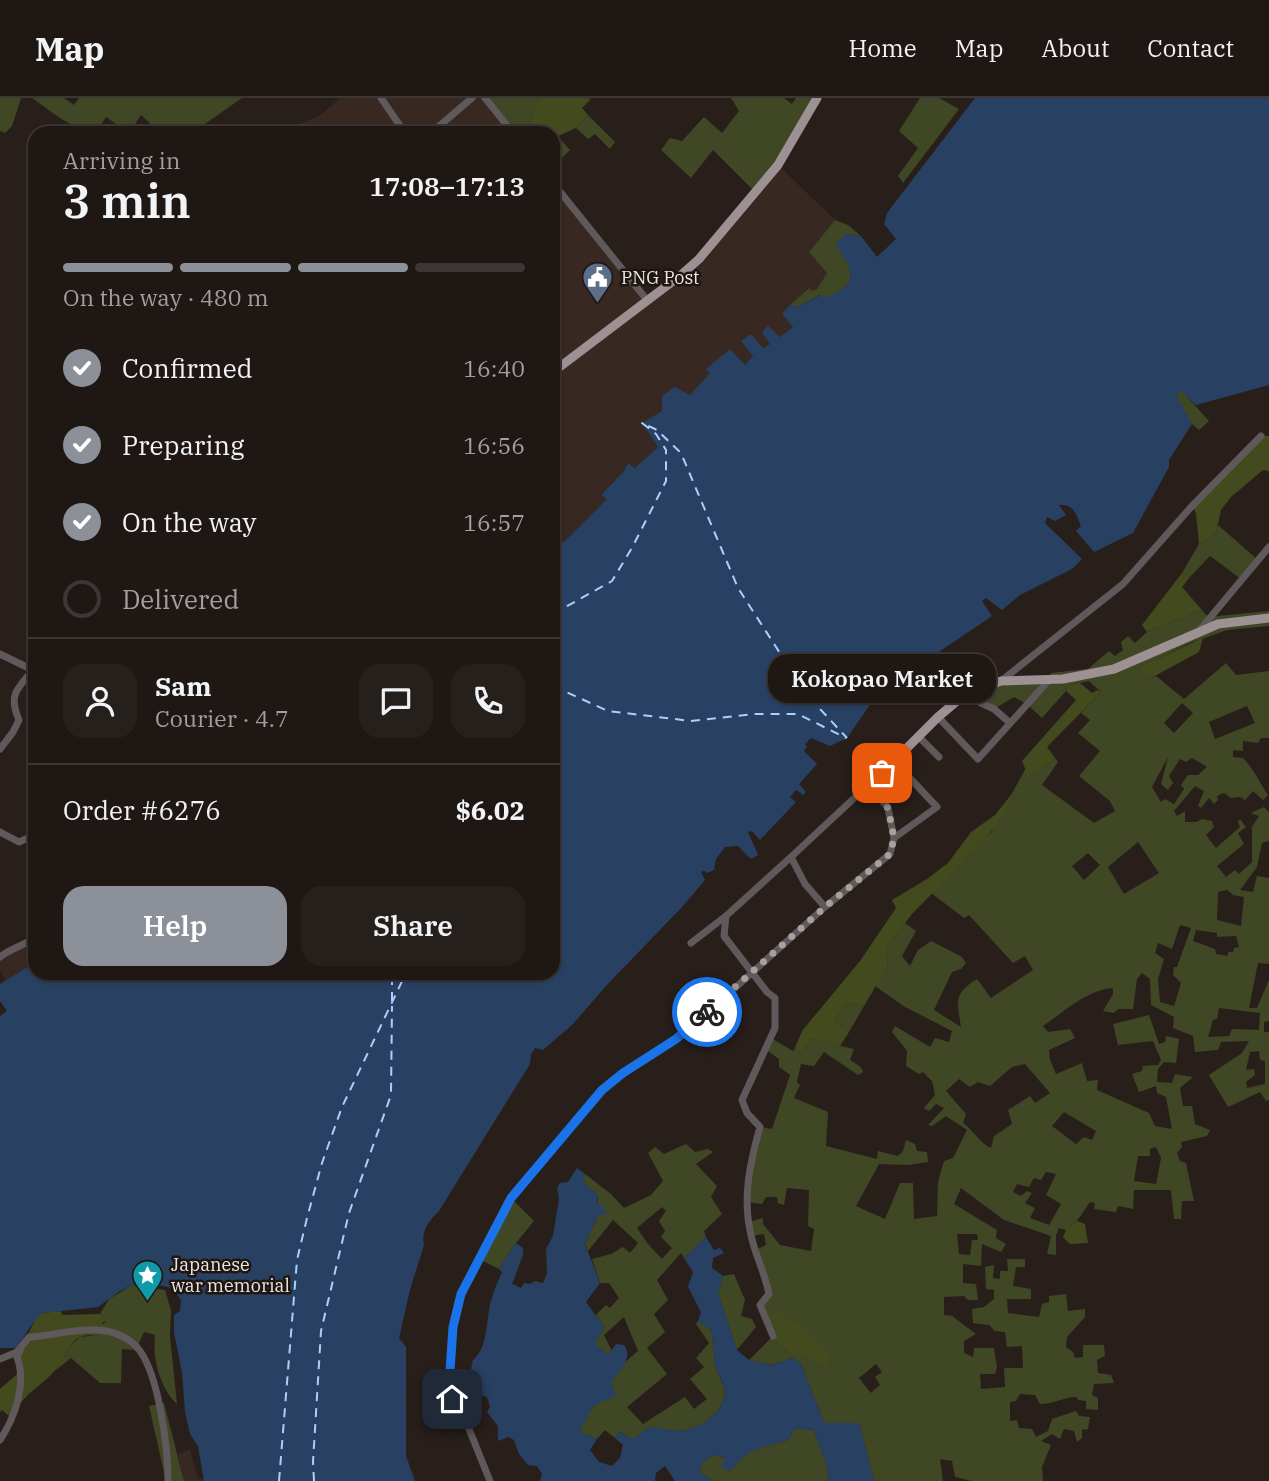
<!DOCTYPE html>
<meta charset="utf-8">
<style>
:root{--surface:#1e1714;--page:#26201d;--text:#f1f3f6;--muted:#a19fa0;--line:#3c3634;--accent:#8c9099}
body{margin:0;font-family:"IBM Plex Serif",serif;background:var(--page);color:var(--text);height:100vh;display:flex;flex-direction:column;font-size:26px;white-space:nowrap}
*{box-sizing:border-box;margin:0}
p{font-size:23px;color:var(--muted)}
.icon{flex:none;width:38px;height:38px;fill:none;stroke:currentColor;stroke-width:2;stroke-linecap:round;stroke-linejoin:round}
.map{position:relative;flex:1;overflow:hidden}
.details{position:absolute;left:28px;top:28px;width:532px;height:854px;display:flex;flex-direction:column;background:var(--surface);border-radius:21px;box-shadow:0 2px 5px #0004,0 0 0 2px var(--line)}
.details>*{flex:none}
.pin{position:absolute;display:grid;place-items:center;width:60px;height:60px;color:#fff;margin:-30px;border-radius:14px;box-shadow:0 4px 10px #0006}
.courier{position:absolute;display:grid;place-items:center;width:70px;height:70px;margin:-35px;border:5px solid #1a73e8;border-radius:50%;background:#fff;color:#222;box-shadow:0 2px 9px #0007}
.bubble{position:absolute;height:49px;border-radius:21px;background:var(--surface);box-shadow:0 2px 5px #0004,0 0 0 2px var(--line);font-size:23px;font-weight:600;line-height:49px;text-align:center}
.overview em{font-style:normal;font-weight:600}
.overview div{display:flex;flex-direction:column-reverse}
.overview{display:flex;align-items:center;justify-content:space-between;height:119px;padding:0 35px}
h1{font-size:46px;font-weight:600;line-height:52px}
.bar{display:grid;grid-template-columns:repeat(4,1fr);gap:10px 7px;align-content:center;height:84px;padding:0 35px}
.bar i{height:9px;border-radius:5px;background:var(--line)}
.bar .on{background:var(--accent)}
.bar p{grid-column:span 4}
.line{display:flex;align-items:center;gap:18px;padding:0 35px;border-top:2px solid var(--line)}
.line div{flex:1}
.round{display:grid;place-items:center;flex:none;width:74px;height:74px;border-radius:21px;background:var(--page)}
ol{padding:0 35px;list-style:none}
li{display:flex;align-items:center;gap:21px;height:77px}
li p{margin-inline-start:auto}
li .icon{padding:7px;border-radius:50%;background:var(--accent);color:#fff;stroke-width:4}
li:last-child{color:var(--muted)}
li i{width:38px;height:38px;border:4px solid var(--line);border-radius:50%}
.primary-button{display:flex;gap:14px;margin-top:auto;padding:14px 35px}
.primary-button a{flex:1;height:80px;border-radius:21px;background:var(--accent);color:#fff;font-size:28px;font-weight:600;line-height:80px;text-align:center}
.primary-button a+a{background:var(--page);color:var(--text)}
header{display:flex;align-items:center;gap:42px;box-sizing:border-box;height:98px;padding:0 35px;background:var(--surface);border-bottom:2px solid var(--line)}
header strong{font-size:33px}
nav{display:flex;gap:38px;margin-inline-start:auto;font-size:24px}
.map>svg:first-child{display:block}
</style>
<header>
<strong>Map</strong>
<nav><a>Home</a><a>Map</a><a>About</a><a>Contact</a></nav>
</header>
<div class="map">
<svg width="1269" height="1383" viewBox="0 0 1269 1383">
<rect width="100%" height="100%" fill="#281f1b"/>
<path fill="#372821" d="M340,0H485L513,35H296L293,29L321,17Z
M778,67L835,122L809,154L827,175L817,191L812,193L808,190L783,216L793,229L780,239L768,229L770,246L763,250L751,236L753,258L744,268L707,272L711,275L690,297L642,325L658,349L635,370L628,365L624,373L602,396L607,401L563,445L557,440L553,444V85L647,201L681,177Z
M35,839V864L5,883L0,872V859Z
M190,1351L198,1381H204V1383H184L178,1356Z"/>
<path fill="#404725" fill-rule="evenodd" d="M0,0H21L12,28L5,35L0,33Z
M32,0H64L74,7L79,0H242L192,35H160L141,17L129,35L106,19L96,35C77,35 48,11 32,0Z
M490,0H540L528,27L537,35H513L487,3Z
M731,0H784L792,6L796,0H817L755,94L713,52L691,80L661,52L670,40L682,43L704,19L722,35L739,13Z
M920,0H939L959,11L903,85L898,78L918,50L899,33Z
M588,17L615,44L610,51L595,36L588,41L576,30Z
M550,29L570,52L553,69V35H543Z
M835,122L848,127L861,138L846,136L851,180L843,193L827,200L819,197L796,210L791,206L809,190L812,193L817,191L827,175L809,154Z
M1181,292L1209,323L1199,332L1192,326L1175,297Z
M1218,427L1258,462L1241,481L1210,458L1190,479L1182,475L1199,446L1216,435Z
M1202,512L1208,519L1269,513V528L1227,532L1190,545L1138,570L1151,580L1156,578L1184,601L1226,565L1236,577L1269,573V640H1261L1258,645L1243,643V653L1233,652V659L1243,660C1255,673 1258,682 1268,697L1263,702L1253,693L1245,702L1240,699L1231,700L1224,695L1217,698L1218,702L1214,706L1209,700L1201,710L1198,708L1204,693L1195,688L1174,713L1177,718L1185,713V724H1196L1202,721L1212,723L1214,729L1206,737L1216,750L1240,729L1238,724L1240,721L1246,729L1238,735L1244,746L1217,768L1226,779L1235,772L1239,776L1252,764V729L1259,718L1251,715L1264,709L1269,714V743L1262,745L1257,769L1240,792L1253,794L1257,778L1269,780V866L1258,865L1249,910H1257L1269,882V923L1264,924V934H1269V1002L1266,1003L1260,994L1228,1009L1209,977L1242,955L1249,943L1221,944L1218,952L1195,954L1193,938L1173,930L1174,919L1151,907L1150,881L1142,875L1137,881L1133,911H1118L1114,915L1103,913L1113,896V890C1087,892 1065,913 1043,928L1048,934L1070,931L1075,940L1049,952L1050,962L1056,976L1082,965L1087,983L1098,982L1097,992L1149,1015L1155,1028L1172,1031L1166,999L1157,995L1156,988L1139,994L1132,976L1142,973L1143,968L1158,967L1161,962L1153,943L1118,947L1113,926L1149,917L1159,946L1165,944L1166,938L1179,941L1176,965L1164,964L1158,971L1157,984L1172,985L1175,976L1193,979L1180,990L1183,1008H1192L1195,1026L1210,1032L1207,1038L1181,1044L1182,1049L1177,1055L1180,1063L1186,1065L1194,1103H1182L1181,1121H1174L1171,1092H1134L1133,1111L1118,1108L1116,1114L1094,1111L1095,1105L1090,1104L1077,1123L1066,1132L1059,1130L1056,1137V1157L1047,1156L1051,1138L1004,1122L961,1090L954,1106L997,1132L996,1140L1006,1146L1001,1154L982,1146L981,1168L963,1166V1185L976,1186L978,1202H968L964,1198L944,1199V1217L952,1218L976,1236L964,1243V1255L973,1259L974,1250H994L997,1270L995,1276H980L981,1291L1005,1289L1004,1270H1023L1022,1248L1007,1249L1005,1234L995,1233L989,1227L973,1225L972,1211L984,1209L994,1201V1192L986,1191L985,1169L994,1167L993,1180L1000,1181V1173H1008L1007,1161H1025V1169H1016L1013,1188L1031,1191V1201H1007L1008,1215L1039,1219L1042,1206L1049,1204V1198L1066,1196L1068,1213L1085,1211V1219L1067,1239L1066,1249L1073,1254L1075,1260L1083,1259V1247H1104L1105,1258L1097,1262L1098,1275L1111,1277L1114,1285L1094,1286L1092,1297L1098,1300V1312L1086,1311V1303L1078,1302L1077,1299C1064,1299 1054,1306 1040,1306L1035,1297L1020,1296L1016,1303L1010,1304V1323L1017,1322L1019,1330L1032,1331L1036,1339L1048,1333L1052,1321L1076,1313L1079,1318L1090,1319L1088,1331L1082,1332V1340L1077,1344L1074,1333L1064,1331L1060,1341L1052,1336L1041,1343L1051,1347L1042,1369L1043,1383H972L955,1379L952,1363L940,1361L943,1383H874L859,1325H824L801,1266L792,1260L772,1267L749,1262L773,1238L786,1253L816,1260L831,1259L764,1217L760,1207L769,1195L756,1152L766,1147L764,1136L751,1138L749,1124L763,1120V1126L780,1147L811,1153L814,1131L808,1128L809,1092L787,1090L784,1107L778,1105L777,1099H766L762,1106L747,1104L760,1029L772,1031L790,977L779,969V961L765,951L771,940L793,953L795,950L801,956L812,941L854,951L850,962L861,969L863,974L858,977L824,954L814,968L801,966L797,984L800,987L794,1000L828,1014L826,1048L877,1061L878,1053L898,1058L903,1053L906,1042L915,1046L917,1053L927,1054L928,1064L908,1067L879,1066L856,1108L885,1121L900,1085H913L914,1121L937,1118L938,1084L944,1063L953,1060L967,1032L946,1018L932,1028L928,1027L944,1010L936,1006L929,1013L924,1010L935,997L932,983L923,974L919,976L906,968L907,953L892,934L895,928L930,949L935,940L949,944L952,933L905,909L875,888L888,867L886,850L905,825L916,833L902,858L910,868L918,852L931,843L962,859L966,865L961,871L952,874L934,912L961,929C957,903 953,896 977,881L991,900L1033,872L1025,858L1013,865L969,817L964,820L931,795L966,761L972,750L992,734L994,727L1014,701L1011,697L1026,670L1030,679L1055,660L1058,664L1042,687L1094,725L1115,713L1110,703L1079,678L1100,653L1078,635L1090,622L1081,615L1101,594L1089,583L1068,587L1066,593L1042,620L1028,607L1014,599L994,611L964,597L1001,583L1050,581L1051,575L1088,571L1109,553L1115,558L1123,552L1121,544L1128,538L1135,545L1147,534ZM1182,605L1193,615L1174,635L1164,625ZM1247,608L1255,625L1215,641L1209,624ZM1168,659L1161,686L1168,692L1173,685L1169,678L1180,661L1186,664L1192,660L1207,669L1198,677H1188L1181,687L1184,691L1174,706L1165,701L1161,704L1152,689ZM1138,744L1159,775L1124,796L1108,769ZM1088,755L1100,767L1084,782L1072,768ZM1227,792L1233,797L1244,799L1241,828L1217,822L1218,794ZM1180,827L1191,830L1177,869H1174L1173,877L1181,885L1174,908L1160,904L1158,881L1164,861L1155,855L1158,845L1172,851ZM1196,832L1217,835V839L1236,838L1239,849L1234,850L1233,854H1228V858L1216,856L1215,851L1193,843ZM1219,910L1260,915L1259,932L1232,931L1229,938L1208,939L1213,922L1217,921ZM1259,953L1260,962L1265,963V986L1247,990L1246,984L1255,977L1254,971L1246,972L1250,954ZM1025,966L1050,995L1035,1005L1030,998L1008,1012L1012,1026L994,1038L991,1050C979,1045 974,1032 963,1025L966,1016L946,993L959,981L970,989L978,984L990,988L1012,969ZM1064,1014L1096,1033L1092,1042L1084,1039L1076,1046L1052,1028ZM1156,1049L1161,1060L1156,1086L1134,1083L1138,1058H1150V1051ZM1046,1074L1056,1076L1046,1097L1061,1106L1049,1127L1030,1120L1035,1110L1025,1105L1032,1095L1027,1093L1021,1098L1013,1094L1017,1086L1029,1089L1034,1080L1041,1082ZM957,1136H977L978,1142H972L970,1157L959,1156ZM876,1266L882,1274L875,1279L880,1287L871,1295L859,1280Z
M846,905L864,908L849,934L835,922Z
M686,1046L695,1054L708,1051L713,1054L696,1066L717,1088L711,1099L722,1116L704,1133L706,1139L684,1160L681,1155L657,1182L668,1202L654,1216L665,1234L647,1250L667,1276L627,1309L643,1326L685,1299L694,1311L707,1301L690,1281L704,1269L696,1260L709,1245L696,1226L698,1223L711,1232C714,1244 713,1258 716,1270C718,1277 725,1287 725,1295C723,1317 698,1332 678,1333C655,1333 654,1321 635,1342L620,1334L615,1340L605,1332L597,1341L579,1334C594,1306 612,1273 638,1253L624,1219L604,1237L612,1253L608,1257L594,1246L604,1229L596,1217L606,1207L610,1210L619,1200L609,1185H600L592,1161L611,1156L623,1149L630,1155L638,1145L613,1122L588,1153L585,1146L597,1119L598,1097L582,1083L585,1076L611,1096L624,1110L651,1097L663,1083L648,1055L655,1049L664,1056ZM662,1109L666,1113L659,1123L665,1133L661,1139L672,1150L662,1161L648,1146L637,1130Z
M511,1100L534,1123L516,1145L499,1171L479,1161Z
M734,1176L745,1202L741,1218L752,1221L756,1229L737,1252L718,1196L723,1178Z
M132,1187L165,1192L171,1212L170,1239L177,1306C160,1291 152,1259 155,1237L144,1234L136,1252L122,1251L121,1285H100L71,1260L55,1273L71,1247L80,1239L97,1237L106,1222L100,1216L109,1201Z
M164,1305L184,1383H166L149,1308Z
M795,1330L814,1332L826,1365L829,1383H714L699,1374L703,1364L714,1357L725,1360L730,1373C750,1348 759,1350 788,1342Z"/>
<path fill="#434b1e" d="M540,0H587L591,1L582,10L588,17L576,30L558,38L550,29L543,35H537L528,27Z
M1261,338H1269V373L1263,372L1231,399L1221,412L1216,435L1199,446L1196,415L1192,408Z
M1182,475L1190,479L1182,489L1202,512L1147,534L1142,527Z
M1203,540L1199,554L1151,580L1137,570Z
M1080,585L1092,595L1097,592L1101,594L1047,649L1055,660L1029,680L1022,663L1076,602L1066,593L1068,587Z
M1011,697L1014,701C1006,711 998,726 990,735C981,746 973,748 966,761L912,816L886,850L888,867L864,908L846,905L835,922L849,934L840,948L812,941L801,956L795,950L802,933L860,863L896,810L892,802L927,781L948,765L971,734L995,717Z
M1077,1123L1085,1126L1088,1145L1070,1146L1063,1139L1066,1132Z
M60,1213L63,1217L100,1216L106,1222L102,1225L110,1230L108,1239C100,1237 88,1236 80,1239C69,1244 64,1262 56,1271C42,1289 19,1297 13,1321L2,1312L0,1314V1291L22,1272L17,1259L37,1218L43,1215Z
M778,1214L805,1230L831,1259L825,1270C812,1256 805,1260 789,1254C776,1249 770,1229 764,1217Z"/>
<path fill="#284163" d="M975,0H1269V287L1196,307L1181,293L1176,297L1192,326L1169,362V369L1133,435L1094,454L1076,433L1081,428C1076,416 1074,406 1059,407L1066,417L1055,423L1047,419L1045,425L1082,461L1072,471L1020,497L1002,512L986,500L982,503L992,518L881,593L884,599L869,608L847,640L830,648L811,640L805,646L807,649L804,653L817,666L799,686L806,694L803,697L796,692L790,699L796,704L760,742L752,733L748,734L758,757L751,761L738,748L725,749L716,761L714,772L707,775L704,773L701,774L705,782L683,808L605,889L573,926L543,952L535,950L531,956L530,966L439,1113C429,1123 421,1132 424,1147L410,1192L399,1240L406,1249V1358L415,1383H204L198,1348L190,1336L185,1314L182,1274L174,1235V1217L180,1213L181,1202L172,1190L154,1186L132,1187L120,1193L98,1209L43,1215C34,1220 24,1240 16,1250H0V918L7,913L0,903V886L35,864V875H553V444L557,439L563,445L607,401L601,397L624,373L628,365L635,370L658,349L642,325L662,313V298L675,289L690,297L710,275L706,271L730,251L745,267L753,258L741,243L751,236L763,250L770,246L762,234L768,228L780,239L793,229L782,216L791,206L796,210L820,197L827,199C861,185 853,172 835,146L846,136L861,138L877,159L896,141L884,126L887,115Z
M577,1070L585,1076L583,1083L598,1097L597,1104L608,1114L597,1119L585,1146L600,1185L586,1204L604,1229L595,1246L608,1257L616,1246L624,1247C634,1260 619,1273 611,1284L616,1298L594,1307L579,1334L597,1341L590,1352L599,1364L612,1368L620,1360L623,1347L615,1340L619,1334L634,1341C656,1320 654,1333 678,1333C698,1332 723,1317 725,1295C725,1287 719,1278 716,1270C713,1258 714,1244 711,1232L698,1223L701,1214L688,1189L693,1174L684,1160L706,1139L714,1152L720,1150L724,1155L713,1160L712,1170L723,1178L718,1196L737,1252L749,1262L772,1267L792,1260L801,1266L824,1325H859L874,1383H829L826,1365L814,1332L795,1330L788,1342C760,1350 749,1350 730,1373L721,1370L725,1360L714,1357L703,1364L699,1374L714,1383H675L665,1368L656,1375L655,1383H540L542,1376L537,1368L528,1367L519,1356L514,1342L508,1339L498,1343V1328L487,1314L490,1309L487,1299L474,1295L469,1280L473,1262C490,1248 485,1219 492,1200C494,1191 499,1182 502,1174L499,1171L516,1145L523,1150V1157L512,1186L521,1190L524,1185L530,1186L535,1183L543,1185L547,1175L546,1151L553,1138L559,1101L557,1090L560,1085L568,1084Z"/>
<g fill="none" stroke-linecap="round" stroke-linejoin="round">
<path stroke="#accefe" stroke-width="2" stroke-dasharray="9 7" stroke-linecap="butt" d="M553,516L612,483L633,448L666,383V352L656,336L642,325L657,332L681,355L738,490L807,597L847,640
M553,588L608,613L691,623L754,616H798L846,640
M392,903V875
M279,1383L297,1162L307,1120L322,1065L342,1009L406,875
M314,1383L313,1364L321,1233L349,1115L391,997L392,908"/>
<path stroke="#5f595b" stroke-width="7" d="M381,0L405,35
M485,0L513,35
M431,35L472,0
M553,85L647,202
M1199,533L1269,449
M0,556L35,573
M1001,583L1123,486L1192,408L1261,338
M964,597L994,611L1010,625
M938,619L978,661L1050,581
M35,624L30,644L35,654
M918,638L939,659
M0,651L13,634L19,622C8,597 17,591 33,572
M870,688L888,710L894,740
M0,734L19,744L35,737
M726,818L724,838L767,894L775,900V930L742,1002L747,1015L760,1029C750,1065 742,1100 751,1137C755,1157 765,1175 769,1196L760,1207L773,1238
M691,845L726,818L791,759
M0,859C11,850 24,848 35,839
M0,1261L17,1254L29,1239C52,1238 76,1230 98,1232C114,1233 131,1240 140,1253C159,1279 168,1350 168,1383
M0,1342C15,1319 27,1286 17,1259L21,1250
M490,1383L467,1326L460,1317L452,1301L449,1287L453,1229L461,1196L511,1100L602,992L623,975L686,934L825,809L805,786L791,759L894,663L937,709L894,740L890,756L825,809"/>
<path stroke="#9d9194" stroke-width="9" d="M553,274L681,177L699,161L778,67L817,0
M894,663L938,619L964,597L1001,583L1063,581L1114,571L1218,526L1269,520"/>
</g>
<g fill="none" stroke-linecap="round" stroke-linejoin="round">
<path stroke="#a7a09d" stroke-width="7" stroke-dasharray="0 12.6" d="M707,914L825,809L890,756L894,740L888,710L870,688L882,675"/>
<path stroke="#1a73e8" stroke-width="9" d="M452,1301L449,1287L453,1229L461,1196L511,1100L602,992L623,975L676,941L707,914"/>
</g>
<defs>
<symbol id="civic-pin" viewBox="-11 -11 22 30"><path d="M0 17L-7.5 6A9.5 9.5 0 1 1 7.5 6Z" fill="#5c6f8a" stroke="#1f1612"/><path d="M-.6-6.5H3V-4.5H.6V-3L4-1V1h2V6H-6V1h2V-1L-.6-3ZM-1.2 2.5V6h2.4V2.5Z" fill="#fff"/></symbol>
<symbol id="sight-pin" viewBox="-11 -11 22 30"><path d="M0 17L-7.5 6A9.5 9.5 0 1 1 7.5 6Z" fill="#0f9aa8" stroke="#1f1612"/><path d="M0-6L1.8-2.2L6-1.7L2.9 1.2L3.7 5.4L0 3.3L-3.7 5.4L-2.9 1.2L-6-1.7L-1.8-2.2Z" fill="#fff"/></symbol>
</defs>
<g fill-rule="evenodd">
<use href="#civic-pin" x="580" y="162" width="35" height="47"/>
<use href="#sight-pin" x="130" y="1160" width="35" height="47"/>
</g>
<g text-anchor="middle" stroke-width="5" stroke-linejoin="round" paint-order="stroke">
<g font-size="18" fill="#ece6e3" stroke="#1f1612" text-anchor="start">
<text x="621" y="186">PNG Post</text>
<text x="171" y="1173">Japanese<tspan x="171" dy="21">war memorial</tspan></text>
</g>
</g>
</svg>
<div class="pin" style="left:882px;top:675px;background:#ea580c"><svg class="icon" aria-label="bag" viewBox="0 0 24 24"><path d="M5 8h14l-1 12H6zM9 8a3 3 0 0 1 6 0"/></svg></div>
<div class="pin" style="left:452px;top:1301px;background:#1f2937"><svg class="icon" aria-label="home" viewBox="0 0 24 24"><path d="M3 11l9-7 9 7M6 9v11h12V9"/></svg></div>
<div class="courier" style="left:707px;top:914px"><svg class="icon" aria-label="bike" viewBox="0 0 24 24"><circle cx="6" cy="16" r="4"/><circle cx="18" cy="16" r="4"/><path d="M6 16l4-8h5l3 8M10 8l3 8H6M13 5h3"/></svg></div>
<div class="bubble" style="left:768px;top:556px;width:228px">Kokopao Market</div>
<section class="details">
<div class="overview"><div><h1>3 min</h1><p>Arriving in</p></div><em>17:08–17:13</em></div>
<div class="bar"><i class="on"></i><i class="on"></i><i class="on"></i><i></i><p>On the way · 480 m</p></div>
<ol>
<li><svg class="icon" aria-label="check" viewBox="0 0 24 24"><path d="M5 12l5 5 9-10"/></svg>Confirmed<p>16:40</p></li>
<li><svg class="icon" aria-label="check" viewBox="0 0 24 24"><path d="M5 12l5 5 9-10"/></svg>Preparing<p>16:56</p></li>
<li><svg class="icon" aria-label="check" viewBox="0 0 24 24"><path d="M5 12l5 5 9-10"/></svg>On the way<p>16:57</p></li>
<li><i></i>Delivered</li>
</ol>
<div class="line" style="height:126px"><a class="round"><svg class="icon" aria-label="person" viewBox="0 0 24 24"><circle cx="12" cy="8" r="4"/><path d="M4 21q1-7 8-7t8 7"/></svg></a><div><b>Sam</b><p>Courier · 4.7</p></div><a class="round"><svg class="icon" aria-label="chat" viewBox="0 0 24 24"><path d="M4 5h16v11H9l-5 4z"/></svg></a><a class="round"><svg class="icon" aria-label="phone" viewBox="0 0 24 24"><path d="M5 4h4l2 5-3 2q2 4 5 5l2-3 5 2v4C11 20 4 13 5 4z"/></svg></a></div>
<div class="line" style="height:91px"><div>Order #6276</div><b>$6.02</b></div>
<div class="primary-button"><a>Help</a><a>Share</a></div>
</section>
</div>
